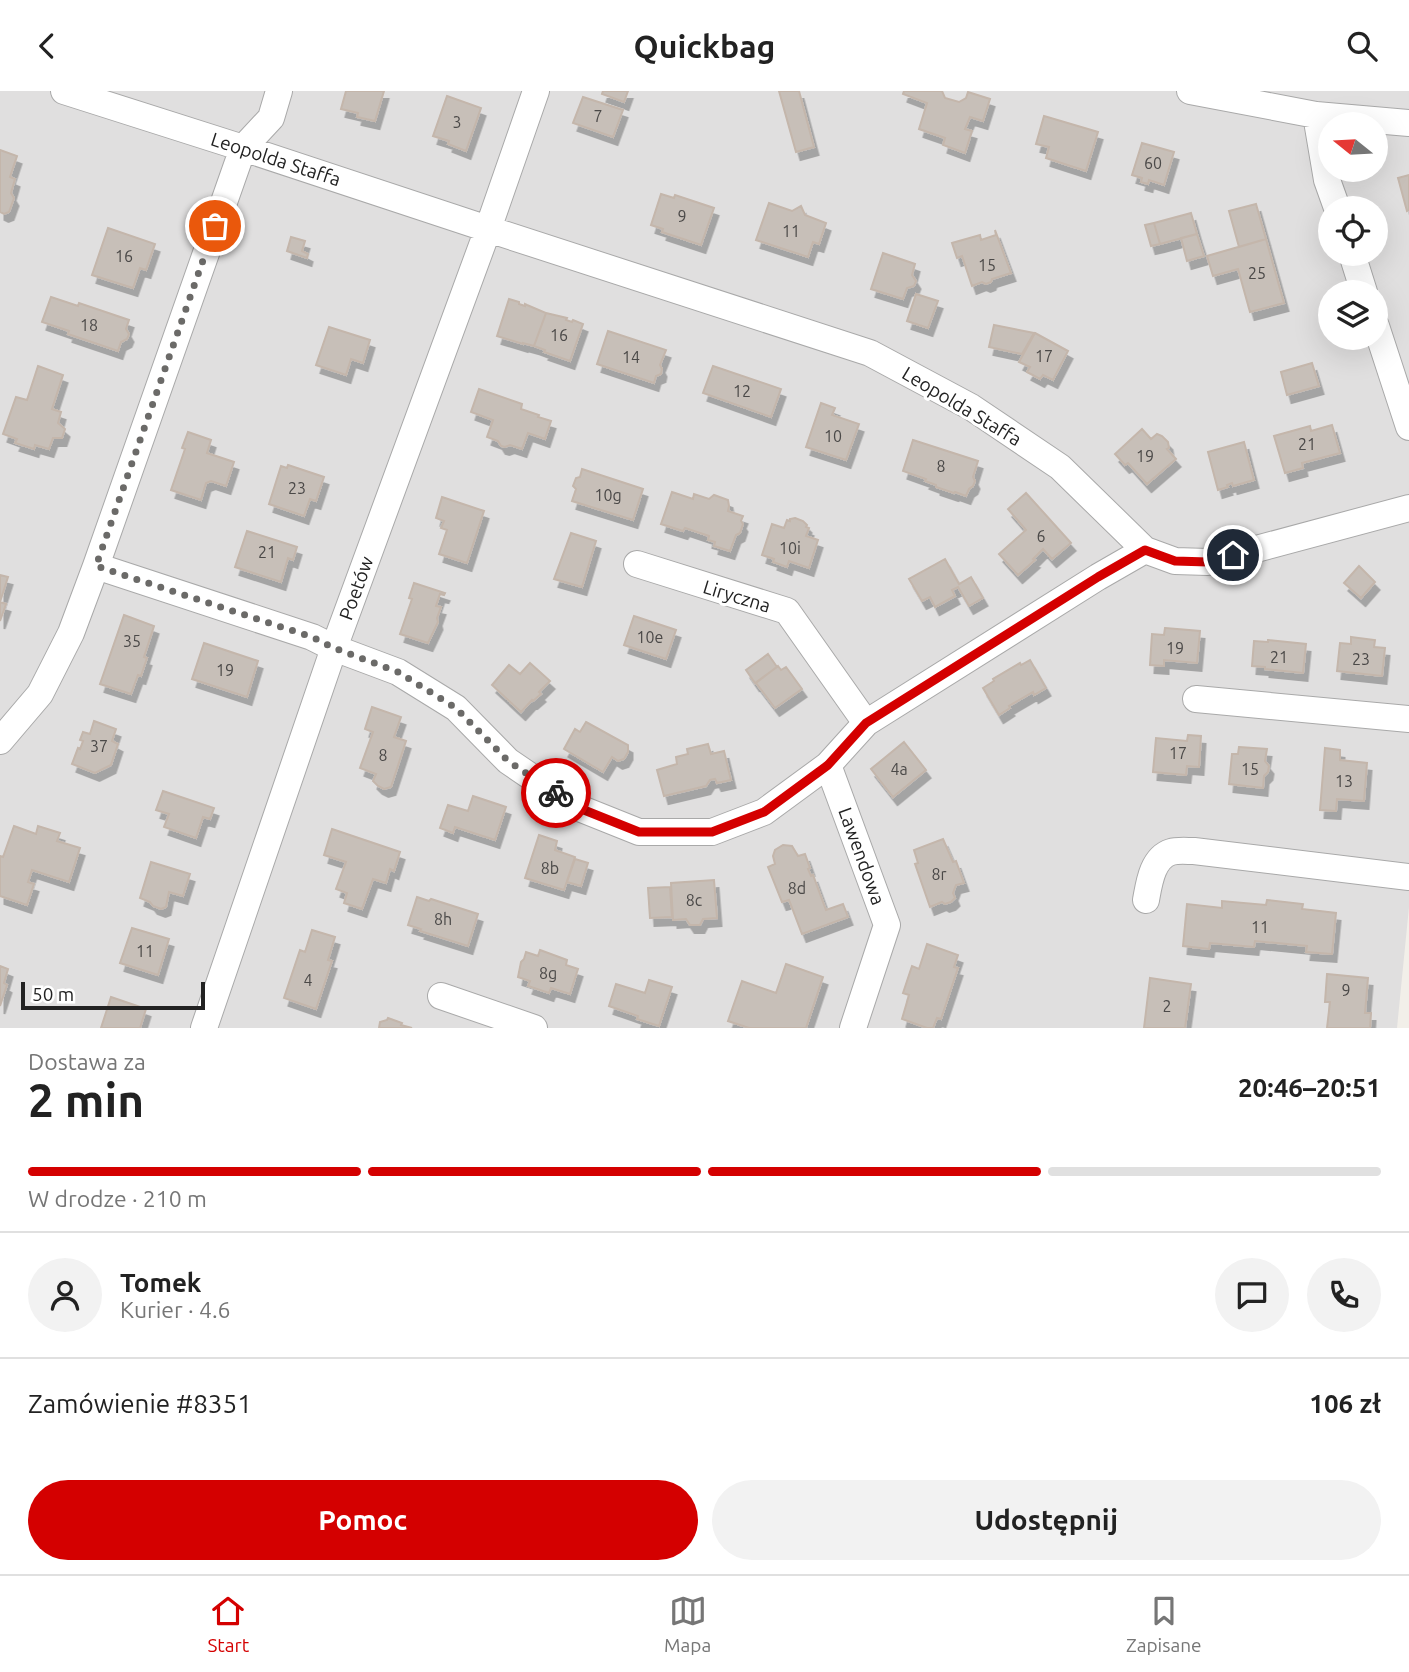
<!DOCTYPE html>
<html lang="pl">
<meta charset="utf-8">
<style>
:root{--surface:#fff;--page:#f2f2f2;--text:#222;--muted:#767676;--line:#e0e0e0;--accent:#d40000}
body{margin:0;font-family:Ubuntu,sans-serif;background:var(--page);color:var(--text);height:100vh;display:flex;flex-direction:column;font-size:26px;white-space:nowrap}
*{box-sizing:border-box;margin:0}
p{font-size:23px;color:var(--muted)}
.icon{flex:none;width:38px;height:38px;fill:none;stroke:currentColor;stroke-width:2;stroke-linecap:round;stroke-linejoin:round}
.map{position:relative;height:937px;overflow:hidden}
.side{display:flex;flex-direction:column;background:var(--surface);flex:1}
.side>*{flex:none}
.needle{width:46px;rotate:288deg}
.buttons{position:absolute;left:1318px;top:21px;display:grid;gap:14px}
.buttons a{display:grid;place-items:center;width:70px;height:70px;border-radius:50%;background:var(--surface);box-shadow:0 7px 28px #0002;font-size:35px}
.scale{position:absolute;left:21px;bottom:18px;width:184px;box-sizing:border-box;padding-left:7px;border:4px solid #222;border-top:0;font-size:19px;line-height:24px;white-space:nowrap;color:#222;-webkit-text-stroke:5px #fff;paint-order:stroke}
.pin{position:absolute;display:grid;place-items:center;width:60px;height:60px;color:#fff;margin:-30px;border:4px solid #fff;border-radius:50%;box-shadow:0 2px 7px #0007}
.courier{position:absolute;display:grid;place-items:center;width:70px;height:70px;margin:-35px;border:5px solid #d40000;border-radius:50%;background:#fff;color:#222;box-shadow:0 2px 9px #0007}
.head em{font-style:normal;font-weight:600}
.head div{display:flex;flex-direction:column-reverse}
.head{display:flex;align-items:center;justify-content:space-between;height:119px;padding:0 28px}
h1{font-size:46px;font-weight:600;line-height:52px}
.bar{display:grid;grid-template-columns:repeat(4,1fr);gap:10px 7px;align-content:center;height:84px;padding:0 28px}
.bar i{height:9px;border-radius:5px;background:var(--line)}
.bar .current{background:var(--accent)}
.bar p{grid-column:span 4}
.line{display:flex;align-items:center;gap:18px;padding:0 28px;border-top:2px solid var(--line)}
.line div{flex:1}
.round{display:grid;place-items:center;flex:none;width:74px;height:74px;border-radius:37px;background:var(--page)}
.button{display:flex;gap:14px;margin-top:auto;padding:14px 28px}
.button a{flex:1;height:80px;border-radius:42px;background:var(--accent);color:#fff;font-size:28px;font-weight:600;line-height:80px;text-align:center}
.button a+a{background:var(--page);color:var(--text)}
header{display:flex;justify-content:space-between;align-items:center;height:91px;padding:0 28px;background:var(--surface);font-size:32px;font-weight:600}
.menu{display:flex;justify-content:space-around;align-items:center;height:98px;border-top:2px solid var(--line);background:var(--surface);font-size:19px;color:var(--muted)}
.menu a{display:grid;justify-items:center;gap:4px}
.menu .current{color:var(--accent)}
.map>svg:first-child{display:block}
</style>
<header><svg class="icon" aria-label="back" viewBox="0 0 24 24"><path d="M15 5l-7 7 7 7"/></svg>Quickbag<svg class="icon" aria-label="search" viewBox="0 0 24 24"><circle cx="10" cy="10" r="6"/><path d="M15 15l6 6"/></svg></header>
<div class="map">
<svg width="1409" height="937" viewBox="0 0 1409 937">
<defs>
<filter id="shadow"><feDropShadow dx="4.5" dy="8" stdDeviation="0" flood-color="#0004"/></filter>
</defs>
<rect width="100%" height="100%" fill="#f2efe9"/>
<path fill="#e0dfdf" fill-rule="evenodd" d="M0,0H1409V816L1397,937H0ZM1330,33H1376V79H1330ZM1330,117H1376V163H1330ZM1330,201H1376V247H1330Z"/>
<path fill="#c7bfb8" stroke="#c4b6ab" stroke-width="2" filter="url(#shadow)" d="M346,0H384L375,30L357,26L358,22L341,18Z
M603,0H628L624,11L602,3Z
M779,0H799L814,56L796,61Z
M904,0H942L945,7L959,11L966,7L968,1L990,8L983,30L970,26L965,38L972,40L965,62L943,54L945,47L919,38L927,12L903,3Z
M447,5L481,17L466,60L448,53L449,50L433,45Z
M583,6L623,19L613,46L573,32Z
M1044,25L1098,41L1086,80L1046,67L1049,56L1036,53Z
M1142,52L1174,61L1164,94L1149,89L1148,93L1141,91L1142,87L1132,84Z
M0,59L17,65L10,86L15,88L11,102L14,107L9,121L4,123L0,121Z
M1409,84V119L1407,120L1398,87Z
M661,103L674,107L675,104L714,117L701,154L662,141L663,138L651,134Z
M769,112L792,120L801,115L805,124L826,132L819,153L813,151L808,166L756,149Z
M1256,113L1266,148L1239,156L1229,120Z
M1191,122L1197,143L1160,153L1154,132Z
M1154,132L1160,153L1151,155L1145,134Z
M108,137L155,153L146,179L140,177L133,197L92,184Z
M995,139L1011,182L992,188L991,191L986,193L982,191L972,195L962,165L957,167L952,152L980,144L981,149L996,144Z
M1197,143L1204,165L1187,170L1181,147Z
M291,146L305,150L302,160L308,163L307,167L287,160Z
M1266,148L1284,212L1250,221L1238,178L1213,185L1207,165Z
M883,162L915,173L912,184L916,190L914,195L907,197L903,208L871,198Z
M916,203L938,210L928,237L907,230Z
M51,206L78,215L79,212L129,229L126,238L129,243L127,248L121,251L118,260L68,243L69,240L42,231Z
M509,208L519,211V213L525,215V213L527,214L546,222L534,255L523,252V253L497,245Z
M546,222L567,227L566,229L572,231L573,229L583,233L570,270L544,261L545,259L534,255Z
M994,234L1034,242L1022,263L989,256Z
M329,236L370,249L363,272L351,268L346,284L316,274Z
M608,240L666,259L660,274L662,278L661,283L656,285L654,292L597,273Z
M1035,242L1068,260L1053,289L1043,284L1040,288L1027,281L1030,276L1019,271Z
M1312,272L1319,295L1287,304L1281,281Z
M38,275L63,284L52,318L61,321L58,332L65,338L62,347H53L49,358L35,354L34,358L15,352L17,348L3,343L16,306L27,309Z
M713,275L781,298L771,326L703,302Z
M479,298L522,313L521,318L539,324L538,326L551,330L545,348L528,342L522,358L510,354L505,356L501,355L498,350L487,346L493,329L471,321Z
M821,312L835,317L832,324L859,333L846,369L806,356Z
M1332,334L1340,362L1302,372L1303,377L1285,382L1274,345L1310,335L1311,340Z
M1142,338L1151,348L1157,343L1162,345L1168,351L1169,357L1167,358L1176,368L1147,393L1128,372L1125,374L1115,363Z
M188,341L211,349L207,362L234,371L226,395L211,390L206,392L201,409L171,399L185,358L182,357Z
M913,349L978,370L973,386L975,390L973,395L969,398L966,405L955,401L954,402L936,396V394L925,390L926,388L903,380Z
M1244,351L1254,389L1233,395L1232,392L1227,394L1228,396L1218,399L1208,361Z
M288,374L324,386L316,410L310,408L304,425L269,413L281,375L287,377Z
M582,378L643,398L633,429L572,410L576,398L573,395L576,387L580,386Z
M672,401L693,408L694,403L709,408L714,404L728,409L729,415L728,420L743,425L741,430L743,433L740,442L736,444L730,460L714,455L715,451L708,449L709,445L685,437L683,440L661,433Z
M1026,402L1071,452L1052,468L1043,458L1033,468L1035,469L1018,484L999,463L1026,439L1008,418Z
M442,406L484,420L467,472L439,463L447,439L441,437L444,430L436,427Z
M795,427L803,430L807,434L806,436L809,437L806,445L818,449L809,477L789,470L787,476L773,471L774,468L762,464L772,433L784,437L787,429L790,430V428Z
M247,440L297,456L293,469L288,467L281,491L235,476Z
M571,442L596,450L582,496L554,488Z
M945,468L959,493L971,486L983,507L969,515L958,496L952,499L955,505L935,516L930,506L922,510L909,488Z
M1359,475L1375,491L1361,507L1344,492Z
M0,484L8,486L0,511Z
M414,492L445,502L444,504L440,503L436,515L441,516L437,527L438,531L428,552L400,543L412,508L409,507Z
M0,511L6,513L0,530Z
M124,524L154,535L144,566L147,567L141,585L138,584L131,603L100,593Z
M634,525L676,539L666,568L624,554Z
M1165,537L1200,540L1197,572L1164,569V575L1150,574L1152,543L1164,544Z
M1351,546L1375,549L1374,556L1385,557L1382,585L1337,580L1340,552L1351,553Z
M1268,549L1306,553L1303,582L1265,578V576L1252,575L1254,550L1268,551Z
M204,552L258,570L247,606L192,588Z
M768,563L777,576L755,592L746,579Z
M1030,569L1046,597L1034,604L1033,601L1009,615L1010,617L999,624L983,597L994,590L993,588L1020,572L1021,574Z
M530,572L550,590L539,601L541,603L533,610L532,609L521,621L492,594L509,574L520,583Z
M778,575L781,579L786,576L802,598L775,617L756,592Z
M372,616L401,626L394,646L406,650L391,696L384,698L378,695L373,690L376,683L360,677L373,641L365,638Z
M94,630L116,638L112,650L118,653L111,674L95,682L72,673L78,657L80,658L83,650L80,649L83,641L90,643Z
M586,631L628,654V661L624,668L618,670L612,666L603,681L564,658L575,638L580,641Z
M1188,644L1201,645L1199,676L1187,675L1186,684L1153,681L1156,647L1187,650Z
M904,651L926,679L893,706L871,678Z
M708,653L711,663L724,660L731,689L717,692L715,688L710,689L706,695L664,705L657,679L677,673L676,666L688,663L687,658Z
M1239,656L1267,658L1265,670L1269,675L1268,681L1264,685L1263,697L1229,693L1232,663H1238Z
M1325,657L1340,659V669L1367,672L1364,710L1337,708L1336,720L1320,719Z
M163,700L214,717L210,728L203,726L196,747L164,736L169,723L156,719Z
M473,705L506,716L495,749L455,736L453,742L440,737L448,714L468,720Z
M14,735L36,743L38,735L60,742L57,750L80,757L69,791L32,779L28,791L34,793L27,814L0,805V765L3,766Z
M332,738L400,761L394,780L390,778L386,792L373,788L362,818L344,812L347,802L336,798L346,771L324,764Z
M539,744L557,750L555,759L575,766L564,799L525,787Z
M943,748L953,771L956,770L964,792L956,794L953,802L955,807L951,811L945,813L942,811L930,816L915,773L918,772L914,759Z
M783,754L792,755L798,765L805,763L810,777L808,778L811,785L813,784L826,819L843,813L848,826L802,843L789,809L782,811L768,776L775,773L773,765L775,759Z
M575,768L588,772L581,795L567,791Z
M151,771L190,783L183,805L169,801L166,816L161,818L153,815L150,811L140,807Z
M714,789L717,827L703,828L700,834H690L686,828L673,829L671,792Z
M670,796L672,826L650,827L648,797Z
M417,806L429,810L431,808L478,823L468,855L420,840L421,838L408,834Z
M1267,809L1303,813L1302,818L1336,822L1332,863L1306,861L1307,855L1255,850L1254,856L1210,852L1209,858L1183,855L1187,813L1222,817V810L1266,814Z
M132,837L169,848L158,884L120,872Z
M312,839L335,846L328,869L332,870L316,918L284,907L300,859L305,861Z
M927,853L958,864L954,876L958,877L941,928L937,927L933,937H927L902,928L909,904L903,902L912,875L919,878Z
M540,859L567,869L566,874L578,878L570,903L551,897L549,902L528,895L530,890L518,886L521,871L524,868L526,861L538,865Z
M786,873L823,886L806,937H749L728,930L742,890L776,902Z
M0,875L8,878L4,892L7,894L0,915Z
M1327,883L1368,887L1365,922H1371L1370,937H1327L1330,911H1325Z
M1150,887L1191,893L1185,937H1144Z
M649,889L672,896L659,935L637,928L638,925L609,915L616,893L645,902Z
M111,906L146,918L140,937H101Z
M388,927L402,932L401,934L412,937H379L380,931L387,929Z"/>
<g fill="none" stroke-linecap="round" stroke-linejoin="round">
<defs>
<path id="minor" d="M64,0L243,57L488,138L870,262L971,316L1060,376L1145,459L1175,470L1208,471L1409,417
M1190,0L1316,24L1409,32
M1316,24L1327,89L1337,117
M1352,163L1364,201
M1376,235L1409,336
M637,473L787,520L866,632
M96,475L312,546L334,557L398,581L456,617L508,670L574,715L639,741H712L764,721L828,674L866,632L1098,486L1145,459
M1196,608L1409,628
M0,650L40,603L71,542L96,475L243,57L271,27L279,0
M828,674L887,834L853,937
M1146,809C1149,793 1152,767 1171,761C1177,759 1187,760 1194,760L1409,786
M441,905L534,937
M204,937L334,557L488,138L536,0"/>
</defs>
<use href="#minor" stroke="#a9a9a9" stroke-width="28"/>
<use href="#minor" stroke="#fff" stroke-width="26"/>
</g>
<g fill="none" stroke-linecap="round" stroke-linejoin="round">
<path stroke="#6b6a68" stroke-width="7" stroke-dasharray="0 12.6" d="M215,135L96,475L312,546L334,557L398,581L456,617L508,670L556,702"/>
<path stroke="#d40000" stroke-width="9" d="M556,702L574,715L639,741H712L764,721L828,674L866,632L1098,486L1145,459L1175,470L1208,471L1233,464"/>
</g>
<g text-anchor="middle" stroke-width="6" stroke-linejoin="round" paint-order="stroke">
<g font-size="16" fill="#4b4948">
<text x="598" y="31">7</text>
<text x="457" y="37">3</text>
<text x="1153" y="78">60</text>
<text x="682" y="131">9</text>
<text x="791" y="146">11</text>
<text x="124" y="171">16</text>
<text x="987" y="180">15</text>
<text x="1257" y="188">25</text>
<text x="89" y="240">18</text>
<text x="559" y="250">16</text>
<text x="1044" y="271">17</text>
<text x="631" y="272">14</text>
<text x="742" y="306">12</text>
<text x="833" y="351">10</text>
<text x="1307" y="359">21</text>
<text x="1145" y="371">19</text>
<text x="941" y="381">8</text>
<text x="297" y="403">23</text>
<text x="608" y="410">10g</text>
<text x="1041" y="451">6</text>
<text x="790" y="463">10i</text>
<text x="267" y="467">21</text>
<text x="650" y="552">10e</text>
<text x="132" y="556">35</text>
<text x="1175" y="563">19</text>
<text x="1279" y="572">21</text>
<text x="1361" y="574">23</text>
<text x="225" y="585">19</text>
<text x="99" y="661">37</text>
<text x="1178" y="668">17</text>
<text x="383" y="670">8</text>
<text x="899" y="684">4a</text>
<text x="1250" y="684">15</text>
<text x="1344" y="696">13</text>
<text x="550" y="783">8b</text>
<text x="939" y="789">8r</text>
<text x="797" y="803">8d</text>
<text x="694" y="815">8c</text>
<text x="443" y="834">8h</text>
<text x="1260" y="842">11</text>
<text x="145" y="866">11</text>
<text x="548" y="888">8g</text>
<text x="308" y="895">4</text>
<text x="1346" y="905">9</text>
<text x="1167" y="921">2</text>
</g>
<g font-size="19" fill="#222" stroke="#fff">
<text transform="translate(276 68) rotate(18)" y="7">Leopolda Staffa</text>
<text transform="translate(962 315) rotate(31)" y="7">Leopolda Staffa</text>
<text transform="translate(356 497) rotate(-70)" y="7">Poetów</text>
<text transform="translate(737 505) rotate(17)" y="7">Liryczna</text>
<text transform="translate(862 765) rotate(70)" y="7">Lawendowa</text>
</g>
</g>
</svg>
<div class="buttons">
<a><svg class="needle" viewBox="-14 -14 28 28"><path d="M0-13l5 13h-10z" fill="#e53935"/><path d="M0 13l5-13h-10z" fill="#767676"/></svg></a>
<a><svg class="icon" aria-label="locate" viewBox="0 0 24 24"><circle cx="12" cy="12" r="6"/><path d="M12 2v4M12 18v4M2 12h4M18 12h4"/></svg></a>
<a><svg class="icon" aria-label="layers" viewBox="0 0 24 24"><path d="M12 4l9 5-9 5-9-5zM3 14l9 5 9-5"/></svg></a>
</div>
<div class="scale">50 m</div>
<div class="pin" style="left:215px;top:135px;background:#ea580c"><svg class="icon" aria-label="bag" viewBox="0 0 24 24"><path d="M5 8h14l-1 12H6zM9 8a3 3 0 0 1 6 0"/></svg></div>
<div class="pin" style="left:1233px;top:464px;background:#1f2937"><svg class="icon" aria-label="home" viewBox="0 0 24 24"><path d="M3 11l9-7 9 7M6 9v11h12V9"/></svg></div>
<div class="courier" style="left:556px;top:702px"><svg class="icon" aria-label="bike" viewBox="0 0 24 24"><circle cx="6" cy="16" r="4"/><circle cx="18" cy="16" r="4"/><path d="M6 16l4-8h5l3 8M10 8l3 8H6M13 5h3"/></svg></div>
</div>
<section class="side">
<div class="head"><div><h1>2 min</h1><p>Dostawa za</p></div><em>20:46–20:51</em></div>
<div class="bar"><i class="current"></i><i class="current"></i><i class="current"></i><i></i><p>W drodze · 210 m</p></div>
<div class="line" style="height:126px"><a class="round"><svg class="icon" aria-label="person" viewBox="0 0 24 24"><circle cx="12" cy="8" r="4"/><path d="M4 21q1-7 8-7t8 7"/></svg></a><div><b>Tomek</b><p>Kurier · 4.6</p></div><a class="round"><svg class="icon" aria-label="chat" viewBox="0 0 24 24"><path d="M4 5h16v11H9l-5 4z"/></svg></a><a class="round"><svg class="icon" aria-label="phone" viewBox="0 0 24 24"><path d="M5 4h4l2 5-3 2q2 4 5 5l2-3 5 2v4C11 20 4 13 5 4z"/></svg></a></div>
<div class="line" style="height:91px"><div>Zamówienie #8351</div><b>106 zł</b></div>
<div class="button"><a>Pomoc</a><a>Udostępnij</a></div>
</section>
<nav class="menu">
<a class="current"><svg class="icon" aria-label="home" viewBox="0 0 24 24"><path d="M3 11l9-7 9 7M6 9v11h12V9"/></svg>Start</a>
<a><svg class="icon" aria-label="map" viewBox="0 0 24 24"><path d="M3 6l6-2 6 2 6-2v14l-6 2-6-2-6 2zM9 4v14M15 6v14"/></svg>Mapa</a>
<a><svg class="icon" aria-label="saved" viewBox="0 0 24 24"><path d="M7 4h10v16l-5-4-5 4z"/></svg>Zapisane</a>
</nav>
